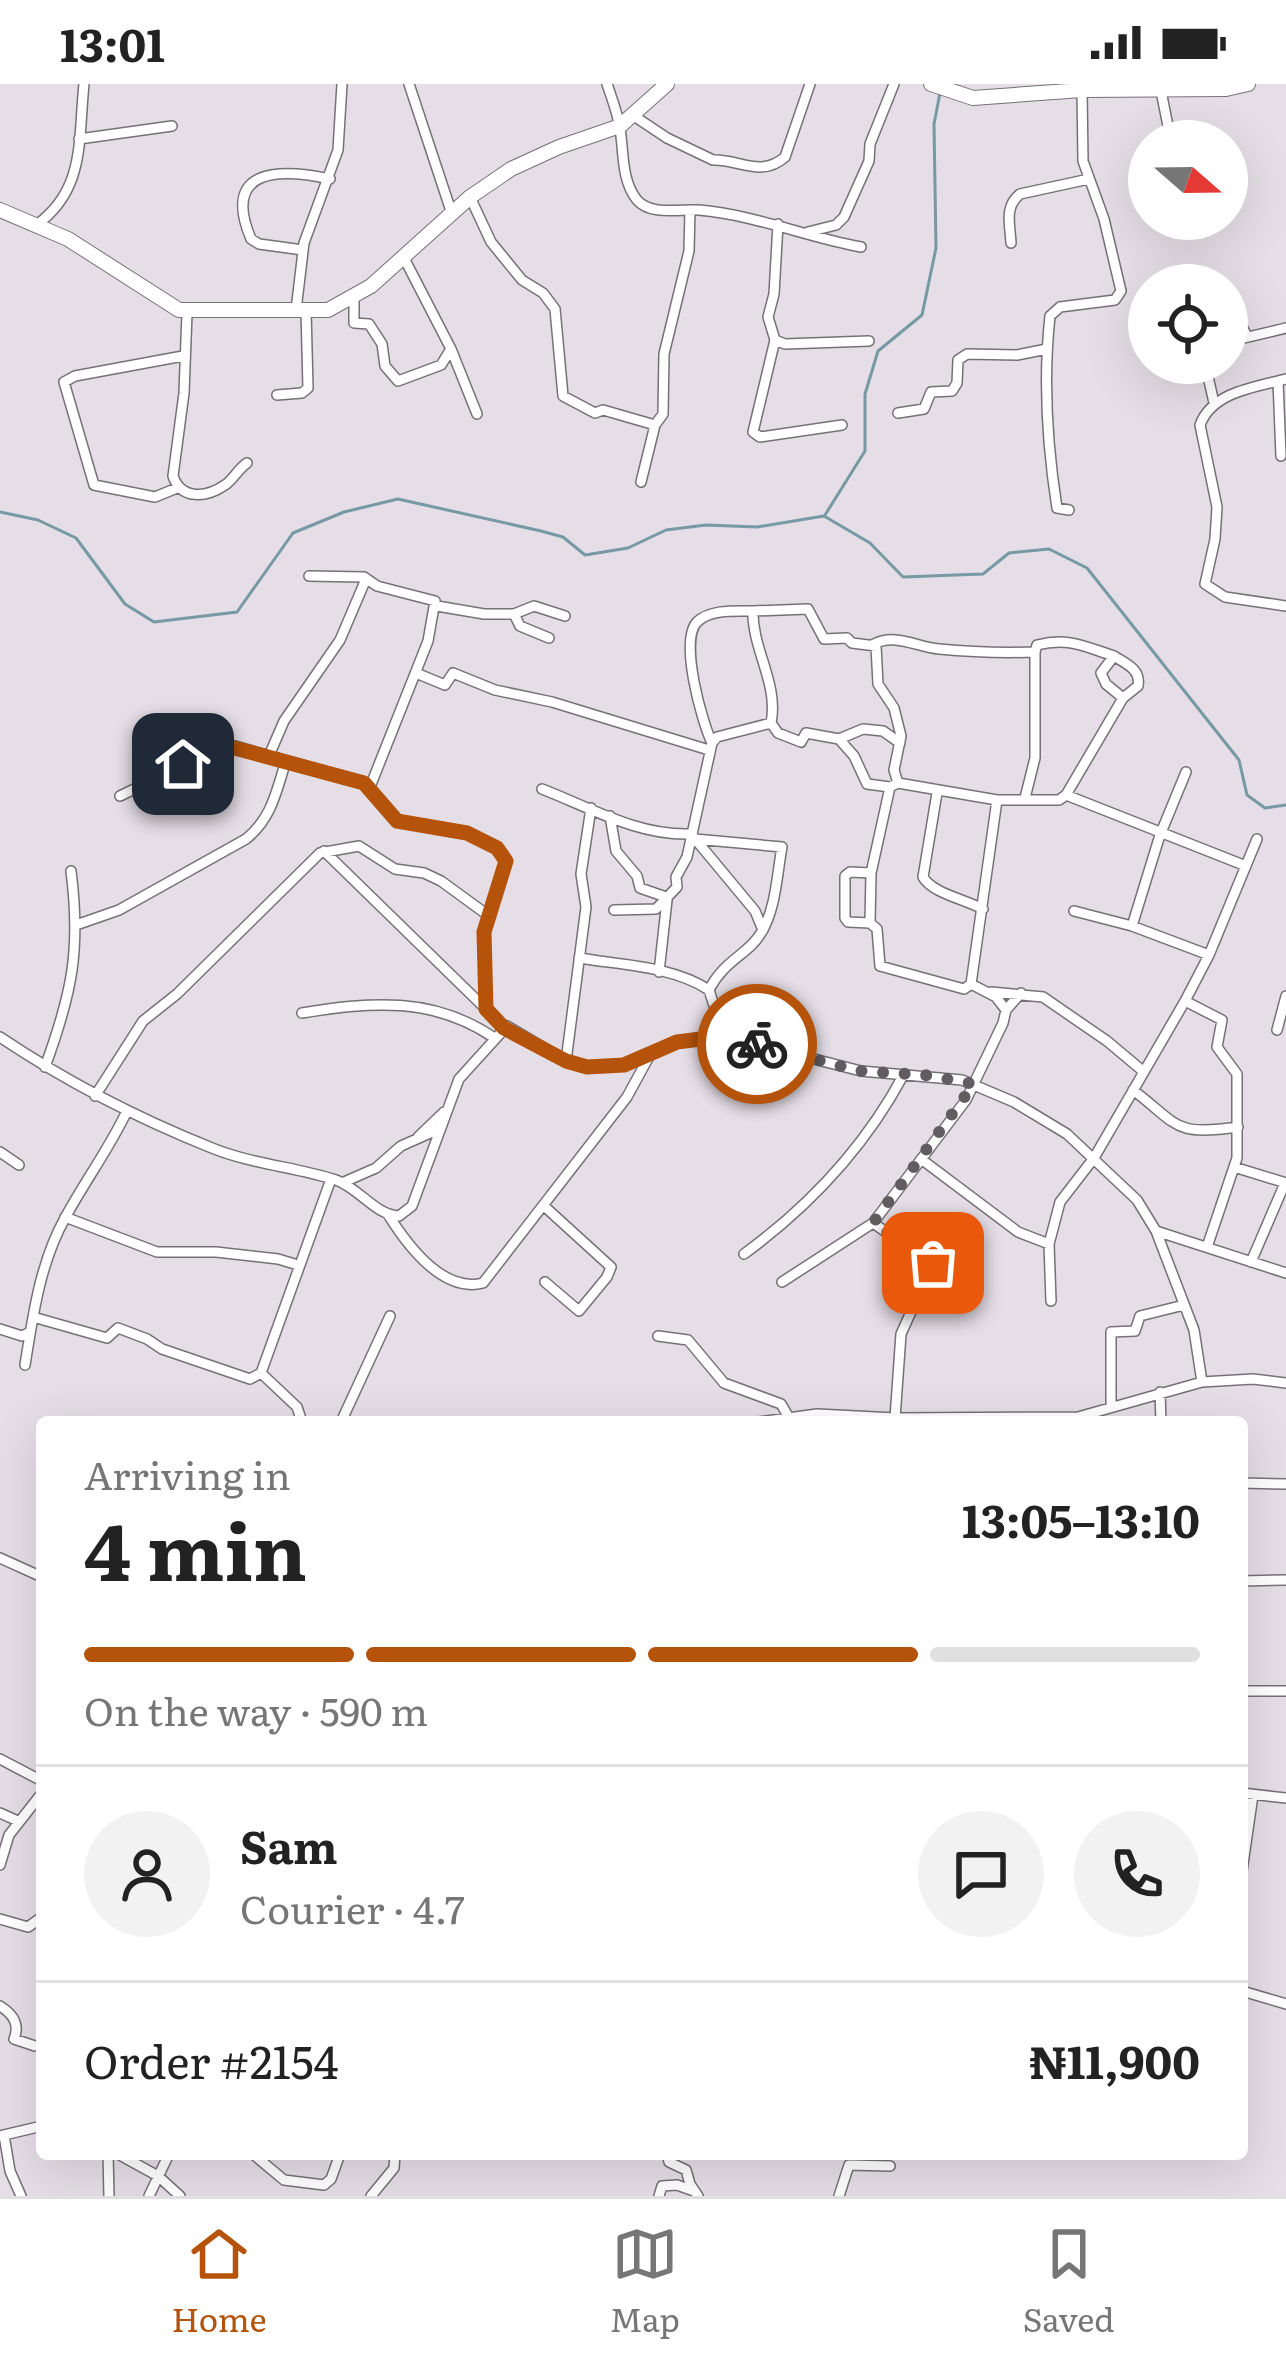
<!DOCTYPE html>
<meta charset="utf-8">
<style>
:root{--surface:#fff;--page:#f2f2f2;--text:#222;--muted:#767676;--line:#e0e0e0;--accent:#b45309}
body{margin:0;font-family:Literata,serif;background:var(--page);color:var(--text);height:100vh;display:flex;flex-direction:column;font-size:45px;white-space:nowrap}
*{box-sizing:border-box;margin:0}
p{font-size:39px;color:var(--muted)}
.icon{flex:none;width:66px;height:66px;fill:none;stroke:currentColor;stroke-width:2;stroke-linecap:round;stroke-linejoin:round}
.map{position:relative;flex:1;overflow:hidden}
.side{position:absolute;left:36px;top:1332px;width:1212px;height:744px;display:flex;flex-direction:column;background:var(--surface);border-radius:12px;box-shadow:0 12px 48px #0002}
.side>*{flex:none}
.needle{width:78px;rotate:110deg}
.buttons{position:absolute;left:1128px;top:36px;display:grid;gap:24px}
.buttons a{display:grid;place-items:center;width:120px;height:120px;border-radius:50%;background:var(--surface);box-shadow:0 12px 48px #0002;font-size:60px}
.pin{position:absolute;display:grid;place-items:center;width:102px;height:102px;color:#fff;margin:-51px;border-radius:24px;box-shadow:0 6px 18px #0006}
.courier{position:absolute;display:grid;place-items:center;width:120px;height:120px;margin:-60px;border:9px solid #b45309;border-radius:50%;background:#fff;color:#222;box-shadow:0 3px 15px #0007}
.summary em{font-style:normal;font-weight:700}
.summary div{display:flex;flex-direction:column-reverse}
.summary{display:flex;align-items:center;justify-content:space-between;height:204px;padding:0 48px}
h1{font-size:78px;font-weight:700;line-height:90px}
.bar{display:grid;grid-template-columns:repeat(4,1fr);gap:18px 12px;align-content:center;height:144px;padding:0 48px}
.bar i{height:15px;border-radius:9px;background:var(--line)}
.bar .active{background:var(--accent)}
.bar p{grid-column:span 4}
.line{display:flex;align-items:center;gap:30px;padding:0 48px;border-top:3px solid var(--line)}
.line div{flex:1}
.round{display:grid;place-items:center;flex:none;width:126px;height:126px;border-radius:63px;background:var(--page)}
.status{display:flex;justify-content:space-between;align-items:center;height:84px;padding:0 60px;background:var(--surface);direction:ltr}
.status svg{height:33px;fill:currentColor}
.tabs{display:flex;justify-content:space-around;align-items:center;height:168px;border-top:3px solid var(--line);background:var(--surface);font-size:33px;color:var(--muted)}
.tabs a{display:grid;justify-items:center;gap:6px}
.tabs .active{color:var(--accent)}
.map>svg:first-child{display:block}
</style>
<div class="status"><b>13:01</b><svg viewBox="0 0 49 12"><path d="M0 12V9h3v3zM5 12V6h3v6zM10 12V3h3v9zM15 12V0h3v12zM26 1h20v11H26zM47 4h2v5h-2z"/></svg></div>
<div class="map">
<svg width="1286" height="2112" viewBox="0 0 1286 2112">
<rect width="100%" height="100%" fill="#e5dee6"/>
<g fill="none" stroke-linecap="round" stroke-linejoin="round">
<path stroke="#7699a4" stroke-width="3" d="M0,428L38,436L76,454L125,520L154,538L237,528L293,449L344,428L398,415L541,447L563,453L585,471L628,464L666,446L706,441L757,443L824,432L870,459L903,493L983,490L1009,469L1049,465L1087,484L1239,676L1247,711L1265,724L1286,721
M825,431L865,367V310L878,267L922,231L936,164L934,40L940,9"/>
<defs>
<path id="street" d="M409,0L452,130
M607,0C612,15 618,30 620,45C624,68 621,96 637,116C651,132 679,125 699,126C756,131 806,153 861,163
M1161,7L1171,57
M634,32L667,54L713,76C739,75 761,94 785,73L810,0
M79,55L172,42
M470,113L491,158L522,196L543,209L555,225L563,312L595,329L603,326L655,341
M778,140L774,210L768,233L775,256L753,348L760,353L842,341
M35,142C86,106 78,56 84,0
M808,148L836,141L844,133L869,77L870,60L894,0
M1011,159C1010,140 1004,123 1020,110L1089,95
M303,166L259,160L251,155C221,84 279,84 330,95
M404,174L451,265L477,330
M1216,194L1220,201
M354,213V239L369,240L382,260L385,282L398,297L441,281L451,265
M1227,214L1247,252
M296,226L304,159L338,66L342,0
M187,229L184,309L173,392C181,416 206,414 225,401C234,395 237,386 247,379
M775,256L785,260L869,257
M1227,258L1286,244
M1205,279L1214,319
M1286,295C1255,303 1212,308 1200,341L1217,423L1215,455L1205,500L1225,513L1286,522
M1278,297L1281,372
M277,311L302,309L308,304L306,226
M898,329L924,325L931,308L952,307L957,299L958,276L967,270L1017,271L1047,265
M641,398L655,341L663,330L664,270L689,167L690,126
M177,404L155,413L94,401L64,298L75,292L183,272
M1069,426L1057,424C1047,360 1043,296 1050,232L1060,223L1115,216L1121,207L1104,135L1083,77L1082,6
M309,492L364,493L377,502L435,517L428,557L370,703
M437,522L484,530H514L534,522L565,532
M753,527L808,525L824,555L847,554L852,559L876,562L878,600L894,624L901,652L894,686L898,699
M514,530L520,542L549,554
M874,560C895,549 917,563 939,565C970,568 1004,569 1035,568L1037,561C1070,553 1085,563 1114,572
M416,589L445,601L453,589L495,606L552,618L709,666
M771,639L778,649L801,658L806,649L839,655L863,645L883,647L900,659
M155,648L173,660L187,656L218,664
M159,653L183,680
M839,655L854,672L867,700L890,703L898,699L997,716H1059L1066,711L1246,782
M712,659C702,638 679,557 697,538C710,525 736,527 753,527C752,565 779,600 771,639
M268,674L284,637L340,556L366,495
M890,703L871,789L870,839L877,845L880,882L964,905L971,900L996,913L1006,926
M542,705C591,724 638,752 691,750L755,827L763,846
M937,709L923,793C932,809 964,815 983,825
M1066,711L1123,614L1138,602C1141,585 1126,580 1114,572L1101,589L1106,600L1123,614
M120,712L220,663L235,662L365,699L397,737L467,749L497,764L506,777L484,847L486,925L504,943
M1025,714L1035,674V568
M610,732L616,767L637,792L640,804L666,813
M695,755L782,763C777,790 776,825 761,849C748,871 725,875 709,906L724,952
M324,767L486,925
M614,826L656,825L677,803L676,793L687,773L712,659L717,653L771,639
M1074,827L1132,842L1209,871
M870,839L848,838L845,834V792L850,788L871,789
M76,841L119,826L246,755C271,735 276,709 285,680
M1132,842L1160,751L1186,688
M579,874C621,881 673,882 709,906
M659,888L667,816
M971,900L997,716
M991,908L1043,913L1107,957L1144,988
M1185,917L1222,936L1217,963L1237,990V1074L1207,1163
M302,929C371,918 432,912 493,953
M1277,946L1286,912
M0,953C67,998 137,1034 212,1064C251,1080 296,1083 336,1096C359,1104 375,1131 399,1132L412,1122L459,995L507,942L566,977L587,983L624,981L677,958L724,952L861,987L962,996L1014,1018L1067,1050L1137,1116L1156,1147L1194,1246L1202,1298
M566,977L586,823L581,790L591,724
M45,983C72,909 81,866 71,787
M1133,1006C1180,1042 1173,1052 1238,1043
M95,1012L143,937L177,910L320,769L359,762L395,785L424,789L441,797L489,832
M418,1053L444,1028
M0,1068L19,1081
M921,1075L1018,1148L1049,1160
M1234,1083L1286,1099
M344,1098L376,1084L401,1062L437,1046
M544,1122L611,1183L607,1193L579,1227L545,1198
M389,1132C408,1162 443,1209 483,1199L627,1013L651,969
M65,1133L157,1168H216L278,1175L298,1181
M873,1139L972,1207
M1156,1147L1286,1189
M744,1170C811,1121 865,1063 904,990
M1251,1178L1285,1099
M782,1198L873,1139L966,1016L1003,939L1006,926L1021,909
M1051,1217L1049,1160L1060,1118L1094,1074L1185,917L1209,871L1257,755
M33,1233L107,1254L118,1244L147,1255L162,1265L250,1295L261,1289
M0,1245L22,1252L30,1248
M658,1252L688,1256L724,1299L781,1320L788,1332
M25,1281C33,1231 40,1179 65,1134C85,1097 109,1065 127,1027
M1160,1308L1161,1338
M1111,1322V1248L1135,1247L1140,1232L1184,1221
M895,1334L901,1250L933,1179
M302,1338L297,1323L261,1289L331,1095
M341,1338L390,1232
M758,1338L817,1330L895,1334L1078,1333L1202,1298L1253,1295L1286,1299
M1242,1399L1286,1400
M0,1474L42,1493
M1242,1497L1286,1496
M1242,1607H1286
M0,1675L42,1697
M1242,1709L1286,1714
M0,1729L18,1737
M0,1781L9,1751L42,1709
M1242,1787L1253,1711
M0,1835L28,1843L42,1833
M1242,1907L1286,1920
M0,1922C13,1930 20,1940 14,1955L35,1962
M4,2051L10,2087L21,2112
M0,2052L42,2042
M108,2070L109,2112
M118,2070L158,2092L180,2112
M253,2070L284,2096L324,2101L331,2095L340,2070
M667,2070L669,2078L686,2086L690,2100L698,2112
M149,2112L169,2070
M371,2112L394,2084L395,2070
M659,2112L662,2102L677,2101L694,2107
M839,2112L849,2081L890,2082"/>
<path id="secondary" d="M931,0L973,14L1082,6L1226,5L1248,0
M0,126L68,155L179,226H328L371,202L470,113L511,85L559,63L620,42L667,0"/>
</defs>
<use href="#street" stroke="#767077" stroke-width="12"/>
<use href="#secondary" stroke="#767077" stroke-width="16"/>
<use href="#street" stroke="#fff" stroke-width="9"/>
<use href="#secondary" stroke="#fff" stroke-width="14"/>
</g>
<g fill="none" stroke-linecap="round" stroke-linejoin="round">
<path stroke="#605c60" stroke-width="12" stroke-dasharray="0 21.6" d="M757,960L860,987L925,991L974,1000L873,1139L933,1179"/>
<path stroke="#b45309" stroke-width="15" d="M183,680L227,662L364,699L397,737L467,749L497,764L506,777L484,848L486,925L504,944L566,977L587,983L624,981L677,958L724,952L757,960"/>
</g>
</svg>
<div class="buttons">
<a><svg class="needle" viewBox="-14 -14 28 28"><path d="M0-13l5 13h-10z" fill="#e53935"/><path d="M0 13l5-13h-10z" fill="#767676"/></svg></a>
<a><svg class="icon" aria-label="locate" viewBox="0 0 24 24"><circle cx="12" cy="12" r="6"/><path d="M12 2v4M12 18v4M2 12h4M18 12h4"/></svg></a>
</div>
<div class="pin" style="left:933px;top:1179px;background:#ea580c"><svg class="icon" aria-label="bag" viewBox="0 0 24 24"><path d="M5 8h14l-1 12H6zM9 8a3 3 0 0 1 6 0"/></svg></div>
<div class="pin" style="left:183px;top:680px;background:#1f2937"><svg class="icon" aria-label="home" viewBox="0 0 24 24"><path d="M3 11l9-7 9 7M6 9v11h12V9"/></svg></div>
<div class="courier" style="left:757px;top:960px"><svg class="icon" aria-label="bike" viewBox="0 0 24 24"><circle cx="6" cy="16" r="4"/><circle cx="18" cy="16" r="4"/><path d="M6 16l4-8h5l3 8M10 8l3 8H6M13 5h3"/></svg></div>
<section class="side">
<div class="summary"><div><h1>4 min</h1><p>Arriving in</p></div><em>13:05–13:10</em></div>
<div class="bar"><i class="active"></i><i class="active"></i><i class="active"></i><i></i><p>On the way · 590 m</p></div>
<div class="line" style="height:216px"><a class="round"><svg class="icon" aria-label="person" viewBox="0 0 24 24"><circle cx="12" cy="8" r="4"/><path d="M4 21q1-7 8-7t8 7"/></svg></a><div><b>Sam</b><p>Courier · 4.7</p></div><a class="round"><svg class="icon" aria-label="chat" viewBox="0 0 24 24"><path d="M4 5h16v11H9l-5 4z"/></svg></a><a class="round"><svg class="icon" aria-label="phone" viewBox="0 0 24 24"><path d="M5 4h4l2 5-3 2q2 4 5 5l2-3 5 2v4C11 20 4 13 5 4z"/></svg></a></div>
<div class="line" style="height:156px"><div>Order #2154</div><b>₦11,900</b></div>
</section>
</div>
<nav class="tabs">
<a class="active"><svg class="icon" aria-label="home" viewBox="0 0 24 24"><path d="M3 11l9-7 9 7M6 9v11h12V9"/></svg>Home</a>
<a><svg class="icon" aria-label="map" viewBox="0 0 24 24"><path d="M3 6l6-2 6 2 6-2v14l-6 2-6-2-6 2zM9 4v14M15 6v14"/></svg>Map</a>
<a><svg class="icon" aria-label="saved" viewBox="0 0 24 24"><path d="M7 4h10v16l-5-4-5 4z"/></svg>Saved</a>
</nav>
